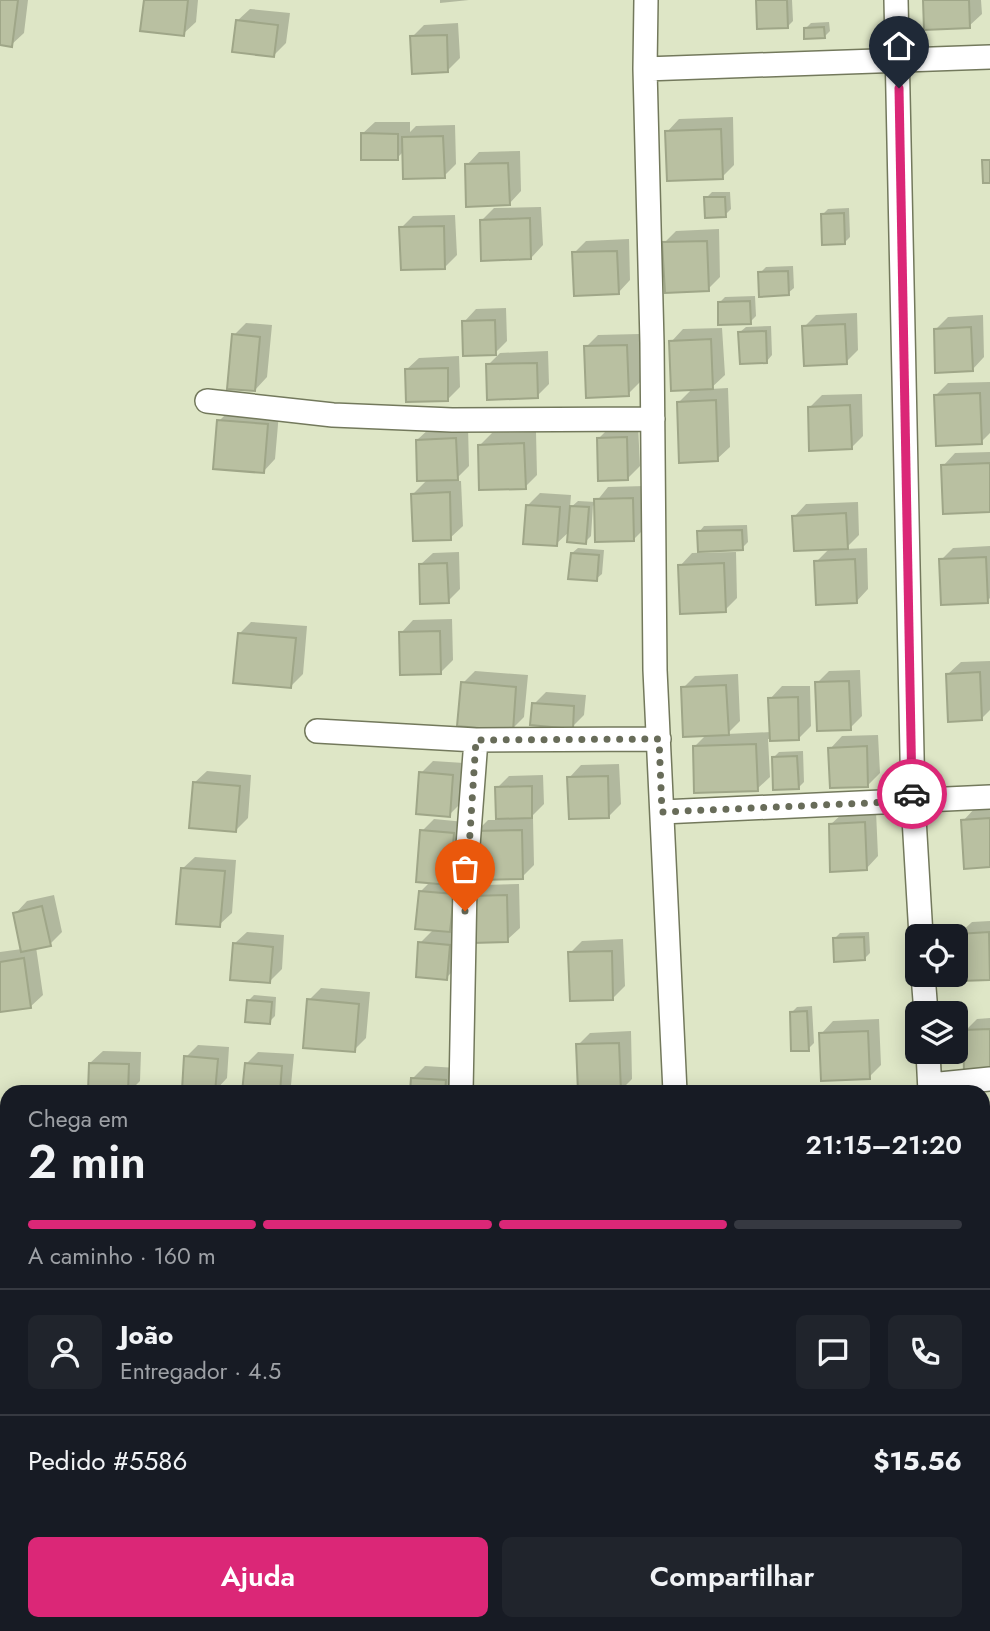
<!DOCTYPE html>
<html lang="pt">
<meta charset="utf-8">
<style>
:root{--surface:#171b24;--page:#20242c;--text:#f1f3f6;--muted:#9ea1a6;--line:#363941;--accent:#db2777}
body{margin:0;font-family:Jost,sans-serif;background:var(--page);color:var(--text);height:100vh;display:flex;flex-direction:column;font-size:26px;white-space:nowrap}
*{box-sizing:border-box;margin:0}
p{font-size:23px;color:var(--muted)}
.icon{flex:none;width:38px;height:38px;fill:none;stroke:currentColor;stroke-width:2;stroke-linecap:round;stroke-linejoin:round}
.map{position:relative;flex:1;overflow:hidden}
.drawer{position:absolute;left:0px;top:1085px;width:990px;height:546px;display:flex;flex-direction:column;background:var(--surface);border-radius:21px 21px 0 0;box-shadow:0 4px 18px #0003}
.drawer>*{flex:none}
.buttons{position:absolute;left:905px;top:924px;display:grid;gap:14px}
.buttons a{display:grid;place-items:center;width:63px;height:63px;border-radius:10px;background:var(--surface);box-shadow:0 4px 18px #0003;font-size:35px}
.pin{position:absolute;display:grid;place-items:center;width:60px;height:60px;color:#fff;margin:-72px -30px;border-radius:50% 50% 50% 0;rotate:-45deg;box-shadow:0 0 7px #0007}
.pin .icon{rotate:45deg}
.courier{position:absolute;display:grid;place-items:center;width:70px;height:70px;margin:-35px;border:5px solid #db2777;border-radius:50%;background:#fff;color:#222;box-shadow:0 2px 9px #0007}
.headline em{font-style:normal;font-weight:600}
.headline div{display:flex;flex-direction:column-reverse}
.headline{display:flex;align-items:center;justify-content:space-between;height:119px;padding:0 28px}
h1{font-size:46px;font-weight:600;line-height:52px}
.bar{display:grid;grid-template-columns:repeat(4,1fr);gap:10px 7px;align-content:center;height:84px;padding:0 28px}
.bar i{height:9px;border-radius:5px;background:var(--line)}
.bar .on{background:var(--accent)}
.bar p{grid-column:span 4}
.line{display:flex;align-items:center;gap:18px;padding:0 28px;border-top:2px solid var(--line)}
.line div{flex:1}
.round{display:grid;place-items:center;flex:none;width:74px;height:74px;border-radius:10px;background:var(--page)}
.button{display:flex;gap:14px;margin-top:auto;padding:14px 28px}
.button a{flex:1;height:80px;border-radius:10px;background:var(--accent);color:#fff;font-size:28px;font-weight:600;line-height:80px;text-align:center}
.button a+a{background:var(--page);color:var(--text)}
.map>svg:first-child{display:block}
</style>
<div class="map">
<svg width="990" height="1631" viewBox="0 0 990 1631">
<rect width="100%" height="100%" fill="#dee6c6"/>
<path fill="#0003" d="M0,0H28L24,33L11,45L0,44Z
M145,0H198L196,22L183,34Z
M440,0H469L440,3Z
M759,0H792L793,21L787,27Z
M924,0H981L982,14L969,26Z
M250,9L290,13L286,43L274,55L237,21Z
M829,22L830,31L824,37L805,29L811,23Z
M458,23L460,58L448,70L412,37L424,25Z
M733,117L734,165L722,177L667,132L679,119Z
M375,122H410V132L416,126L455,125L456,164L444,176L404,151L397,158L362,134Z
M520,151L521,191L509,204L467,165L479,152Z
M712,192H730L731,209L725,215L706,198Z
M541,207L543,245L531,258L482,220L494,208Z
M849,208L850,237L844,243L822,215L828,209Z
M455,215L457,255L445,267L401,228L413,216Z
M719,229L720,277L708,289L664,243L676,231Z
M629,239L630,280L618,293L574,253L586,241Z
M793,266L794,288L788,293L760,273L766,267Z
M755,296L756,316L750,322L719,303L725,297Z
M506,308L507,341L495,353L464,322L476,309Z
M857,313L858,350L846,362L804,327L816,315Z
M983,315L984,357L972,370L936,329L948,317Z
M246,323L272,325L267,377L255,390L234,335Z
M771,326L772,355L767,361L740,332L746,327Z
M722,328L725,375L710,389L728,388L730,447L717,459L679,402L693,388L671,342L683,329Z
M639,334L640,382L628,394L586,347L598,335Z
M548,351L549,384L537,396L488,365L500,353Z
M459,356L460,387L447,400L406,370L419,358Z
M990,382V433L981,442L935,396L948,383Z
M862,394L863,436L851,448L810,407L822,395Z
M231,409L279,413L275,459L263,472L219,421Z
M638,425L640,466L628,478L598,439L611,426Z
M468,427L469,466L454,481H461L463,526L450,538L413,494L428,479L417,440L430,428Z
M536,432L537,475L525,487L480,445L492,433Z
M990,452V510L943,466L955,453Z
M645,486L646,527L634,539L593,505L591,536L585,542L570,531L556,544L528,505L540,493L571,495L570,508L578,501L596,502L608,487Z
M858,502L859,535L845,549L867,548L868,589L856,602L816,562L830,548L794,517L806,504Z
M747,525L748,542L742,548L699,532L704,526Z
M990,546V598L987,601L941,560L953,548Z
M578,548L604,550L602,574L596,579L572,553Z
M459,552L460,589L448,601L420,565L433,553Z
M736,552L737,598L725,610L680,566L692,553Z
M452,619L453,660L441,672L401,633L413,620Z
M251,622L307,626L303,674L291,686L239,634Z
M990,661V710L981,719L948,674L961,662Z
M860,670L862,716L850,728L817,683L829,671Z
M475,671L528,675L524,717L512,729L463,683Z
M738,674L740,721L727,734L771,732L770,699L782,686H810L811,726L799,738L768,739L770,777L757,789L694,747L707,734L683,688L695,676Z
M546,692L586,695L584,715L572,727L534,704Z
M878,735L880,773L868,785L830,749L842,736Z
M803,751L804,782L798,788L773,758L779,752Z
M433,761L464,763L461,803L449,815L421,773Z
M619,764L621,804L608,817L569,778L581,765Z
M207,771L251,775L248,818L236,830L194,783Z
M543,775L544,804L529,819L533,818L534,865L522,877L476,832L488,820H498L497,788L509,776Z
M990,807V865L963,821L975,808Z
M876,811L878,856L866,869L830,825L843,813Z
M434,819L465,822L461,870L451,881L465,882L462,918L448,932L461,933L458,966L446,978L420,943L434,929L420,892L431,881L422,831Z
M195,857L236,860L232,913L219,925L182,869Z
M519,884L520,928L507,940L472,897L484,885Z
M54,895L62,932L50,944L36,947L43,995L30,1007L0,1011V952L22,949L15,914L27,901Z
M990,921V978L961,980L959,934L972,922Z
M247,932L284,935L282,969L270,981L234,944Z
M869,932L870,953L864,959L834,939L840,933Z
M623,939L625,986L612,999L570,953L582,941Z
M321,988L370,992L366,1038L354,1050L309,1000Z
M254,995L276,997L275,1016L269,1022L248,1001Z
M812,1006L814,1043L808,1049L791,1013L797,1007Z
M990,1018V1070L965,1031L977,1019Z
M879,1019L881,1065L869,1077L821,1034L833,1021Z
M631,1031L632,1079L620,1091L579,1092L578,1045L590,1033Z
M198,1045L229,1047L227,1078L215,1091L186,1057Z
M103,1051L141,1052L140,1081L129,1092H90V1063Z
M258,1052L294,1054L291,1085L284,1092H244L246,1064Z
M425,1066L457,1068L455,1092H412L413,1078Z
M984,1136H990V1197H984Z
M990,1225V1322H984V1231Z
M990,1362V1430H984V1369Z
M0,1418H5L7,1456L0,1466Z
M989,1485L990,1533L984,1534V1491Z
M211,1624H256V1631H204Z
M726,1624H774V1631H726Z"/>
<path fill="#b9c0a1" stroke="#9fa688" stroke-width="2" d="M0,0H18L12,47L0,45Z
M144,0H188L184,36L140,31Z
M756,0H787L788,28L757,29Z
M923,0H969L970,28L924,30Z
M236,20L278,25L274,57L232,52Z
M824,27L825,38L804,39V28Z
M447,35L448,72L412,74L410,36Z
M721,129L723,179L667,181L665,131Z
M361,133L398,134V160H361Z
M443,136L445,178L403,179L402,137Z
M982,160H990V183H983Z
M508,163L510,205L466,207L465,164Z
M704,197H725L726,217L705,218Z
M844,213L845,244L822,245L821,214Z
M530,218L531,259L481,261L480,220Z
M444,226L445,269L401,270L399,227Z
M707,241L709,291L665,293L662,242Z
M617,251L619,294L574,296L572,252Z
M788,271L789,295L759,297L758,272Z
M750,301L751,324L718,325V302Z
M495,320L496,355L463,356L462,321Z
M845,324L847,364L804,366L802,326Z
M971,327L973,371L935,373L934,329Z
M766,331L767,363L740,364L738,332Z
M232,334L260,337L255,391L227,389Z
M711,339L713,389L671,391L669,341Z
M627,345L629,396L586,398L584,346Z
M537,363L538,398L487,400L486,364Z
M448,368V401L406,402L405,369Z
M980,393L982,444L936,446L934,395Z
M716,400L718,461L679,463L677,402Z
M850,405L852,449L809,451L808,407Z
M217,420L268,424L264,473L213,469Z
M627,437L628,480L598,481L597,438Z
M456,438L458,480L417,481L416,440Z
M524,443L526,489L479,490L478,445Z
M990,463V512L943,514L941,465Z
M450,492L451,540L413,541L411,494Z
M633,498L634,541L595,542L594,499Z
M526,505L560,507L557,546L523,544Z
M570,506L589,507L586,544L567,542Z
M846,513L848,549L794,551L792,516Z
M742,530L743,550L698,552L697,531Z
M571,553L599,555L597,581L568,579Z
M986,557L988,603L941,605L939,559Z
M855,559L857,603L816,605L814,561Z
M447,563L449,603L420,604L419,564Z
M724,563L726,612L680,614L678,565Z
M440,631L441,674L400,675L399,632Z
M238,633L296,638L291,688L233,683Z
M980,672L982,720L948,722L946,674Z
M849,681L851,730L817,731L815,682Z
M461,682L516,687L513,731L457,726Z
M726,685L729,735L683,737L681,687Z
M798,697L799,740L770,741L768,698Z
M532,703L574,706L573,729L530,725Z
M756,744L758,791L694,793L693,746Z
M867,746L868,787L830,788L828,748Z
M797,756L799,789L773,790L772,757Z
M419,772L453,775L450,817L416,814Z
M608,776L609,818L569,819L567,777Z
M193,782L240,786L236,832L189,828Z
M532,786V818L496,819L495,787Z
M990,818V867L964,869L961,820Z
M865,822L867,870L830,872L829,824Z
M420,830L454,833L450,885L416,882Z
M522,830L523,879L476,880L474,831Z
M181,868L225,871L220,927L176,924Z
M419,891L454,894L450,932L415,929Z
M507,895L508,942L472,943L470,896Z
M42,906L51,946L21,952L13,913Z
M989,932L990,980L960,981L958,934Z
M864,937L865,960L834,962L833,938Z
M418,942L450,945L447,980L416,977Z
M233,943L273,947L270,983L230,980Z
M612,951L613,1000L570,1001L568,952Z
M24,958L31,1008L0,1012V962Z
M307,999L359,1004L355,1052L303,1048Z
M247,1000L272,1002L270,1024L245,1022Z
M807,1011L809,1051H791L790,1012Z
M990,1029V1072L964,1073L963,1030Z
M868,1031L870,1079L821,1081L819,1033Z
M619,1043L621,1092H578L576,1044Z
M184,1056L218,1059L215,1092L182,1090Z
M89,1063L129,1064L128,1092H88Z
M245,1063L282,1066L280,1092H242Z
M411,1078L446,1080L445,1092H410Z
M984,1147H990V1199H984Z
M984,1242H990V1323H984Z
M984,1368H990V1431H984Z
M990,1496V1535H984V1497Z
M724,1624H763L762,1631H724Z
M857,1624H893L890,1631H861Z"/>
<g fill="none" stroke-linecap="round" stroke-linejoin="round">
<defs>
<path id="street" d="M646,0L645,69L652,343L655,670L675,1092
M896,0L913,801L921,936
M645,69L990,57
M207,401L333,415L452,420L653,419
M317,731L476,740L659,739
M662,812L990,797
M923,975L926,1013
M928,1052L930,1092
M930,1085L990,1079
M461,1092L465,885L476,740
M984,1479L990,1478
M0,1528H7
M146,1624L147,1631
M940,1624V1631
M457,1631V1624
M691,1631V1624"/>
</defs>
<use href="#street" stroke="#73795c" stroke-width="26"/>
<use href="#street" stroke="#fff" stroke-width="23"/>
</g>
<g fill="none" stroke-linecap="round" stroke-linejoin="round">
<path stroke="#686c59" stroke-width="7" stroke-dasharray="0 12.6" d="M465,911L476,740L659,739L662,812L913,801L912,794"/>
<path stroke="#db2777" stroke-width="9" d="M899,88L912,794"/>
</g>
</svg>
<div class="buttons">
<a><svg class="icon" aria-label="locate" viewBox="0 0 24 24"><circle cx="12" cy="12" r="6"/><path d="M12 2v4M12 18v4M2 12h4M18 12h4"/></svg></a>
<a><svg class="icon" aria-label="layers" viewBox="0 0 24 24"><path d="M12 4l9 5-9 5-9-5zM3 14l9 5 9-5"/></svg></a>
</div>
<div class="pin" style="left:465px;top:911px;background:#ea580c"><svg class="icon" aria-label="bag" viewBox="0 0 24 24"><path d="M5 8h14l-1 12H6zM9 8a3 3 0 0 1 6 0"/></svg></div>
<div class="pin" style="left:899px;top:88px;background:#1f2937"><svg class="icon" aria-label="home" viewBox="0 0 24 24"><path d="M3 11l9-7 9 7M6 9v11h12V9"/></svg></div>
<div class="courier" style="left:912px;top:794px"><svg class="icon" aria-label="car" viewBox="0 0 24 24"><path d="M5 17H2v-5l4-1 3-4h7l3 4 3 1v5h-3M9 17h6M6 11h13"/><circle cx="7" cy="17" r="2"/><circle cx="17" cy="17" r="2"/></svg></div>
<section class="drawer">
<div class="headline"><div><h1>2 min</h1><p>Chega em</p></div><em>21:15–21:20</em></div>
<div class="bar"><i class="on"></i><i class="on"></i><i class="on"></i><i></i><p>A caminho · 160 m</p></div>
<div class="line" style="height:126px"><a class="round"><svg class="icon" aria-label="person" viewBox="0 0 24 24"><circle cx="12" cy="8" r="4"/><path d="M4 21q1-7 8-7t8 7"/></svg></a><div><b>João</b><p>Entregador · 4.5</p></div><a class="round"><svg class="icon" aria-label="chat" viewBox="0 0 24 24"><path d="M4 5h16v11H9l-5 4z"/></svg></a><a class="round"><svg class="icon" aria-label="phone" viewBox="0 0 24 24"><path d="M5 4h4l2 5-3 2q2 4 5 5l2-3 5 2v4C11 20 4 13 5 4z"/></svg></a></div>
<div class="line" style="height:91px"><div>Pedido #5586</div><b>$15.56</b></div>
<div class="button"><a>Ajuda</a><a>Compartilhar</a></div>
</section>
</div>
